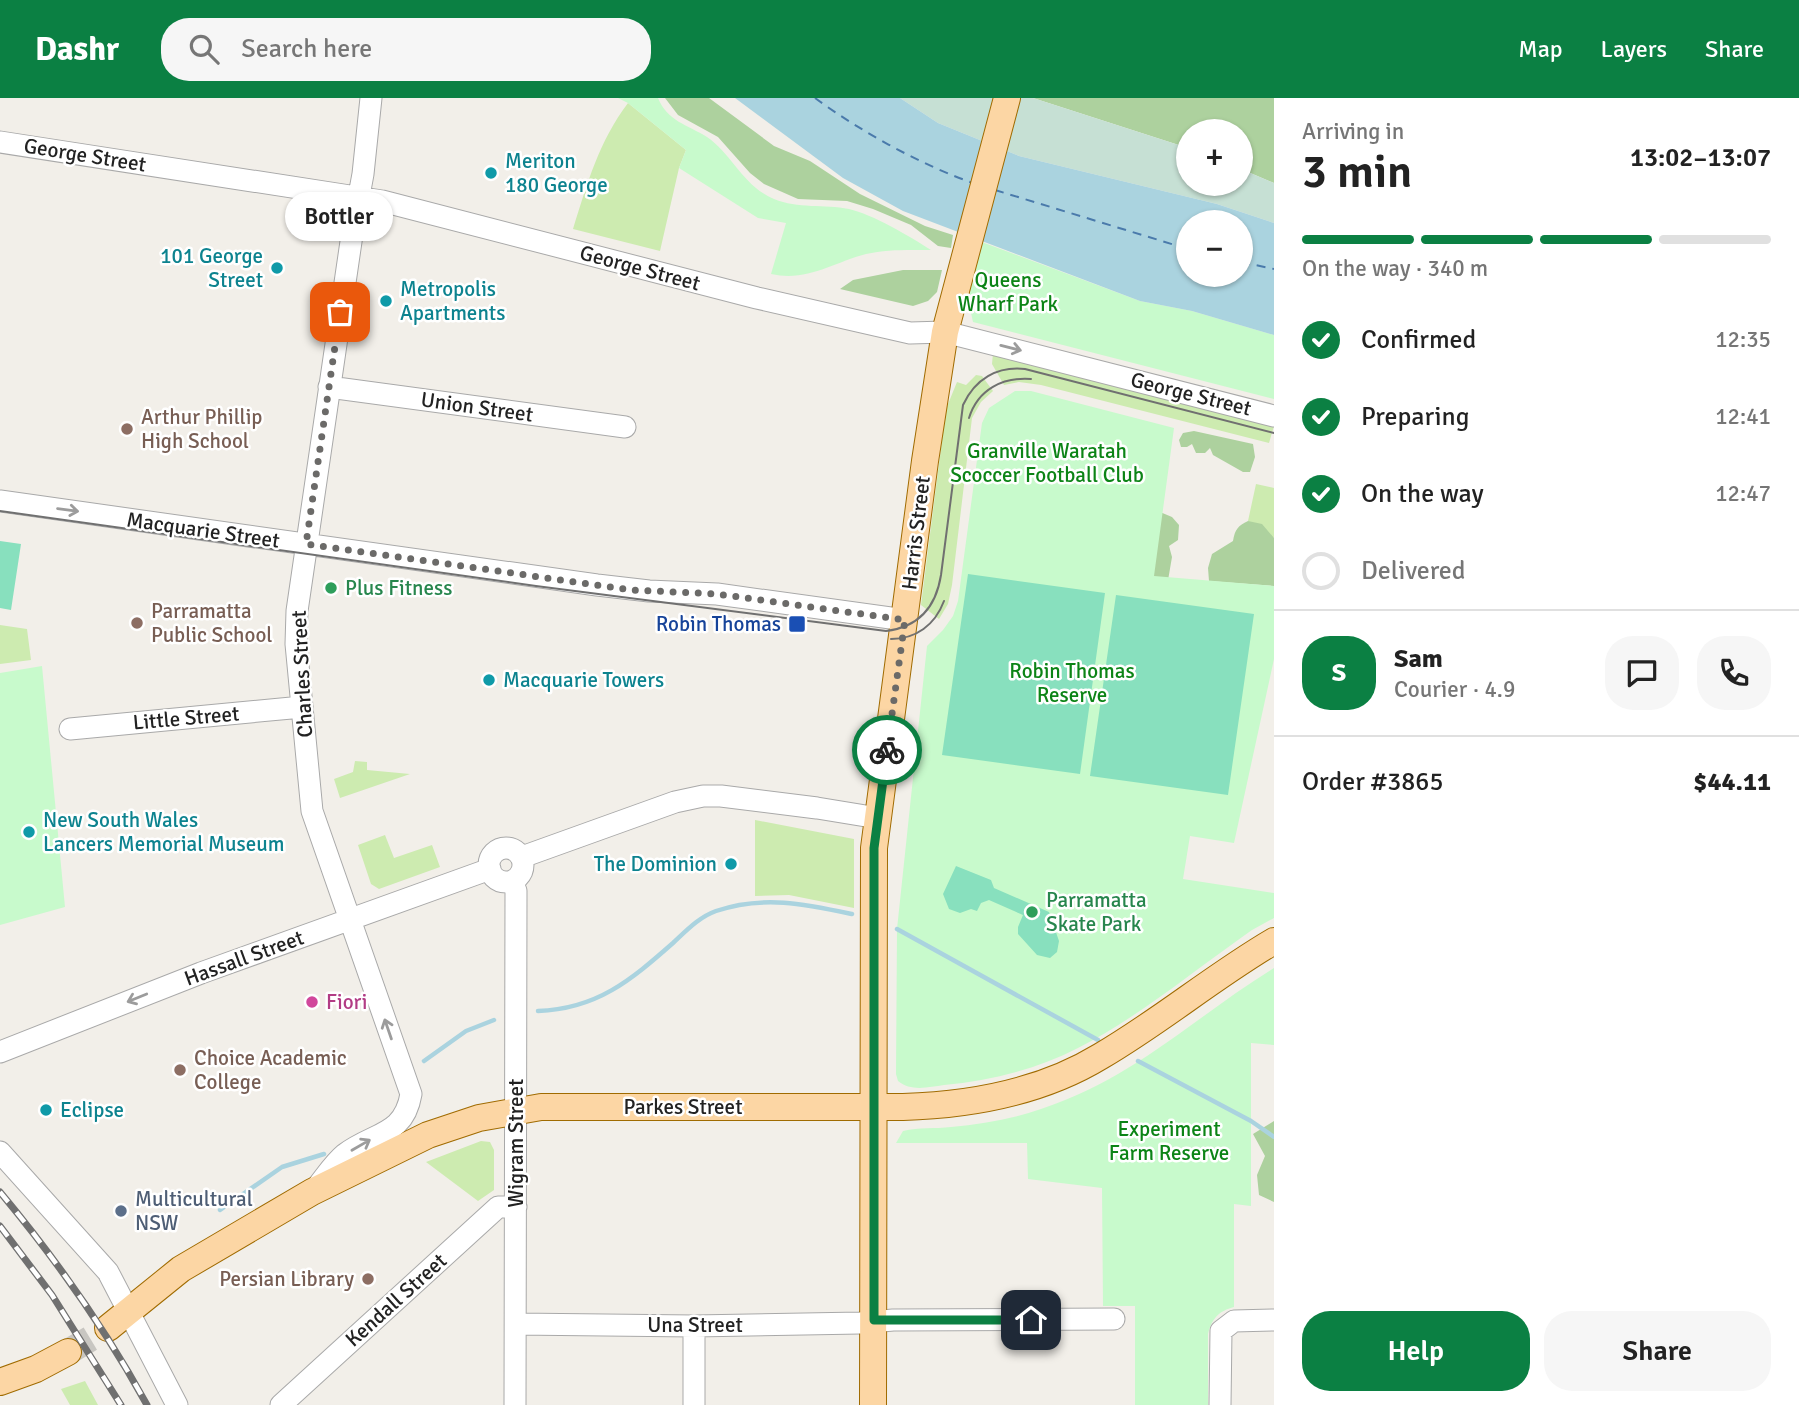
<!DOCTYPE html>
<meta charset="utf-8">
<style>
:root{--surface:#fff;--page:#f6f6f6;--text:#222;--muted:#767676;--line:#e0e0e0;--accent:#0b8043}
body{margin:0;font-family:Signika,sans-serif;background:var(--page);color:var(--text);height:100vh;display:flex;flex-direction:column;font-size:26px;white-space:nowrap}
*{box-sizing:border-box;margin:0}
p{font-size:23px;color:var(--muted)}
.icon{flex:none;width:38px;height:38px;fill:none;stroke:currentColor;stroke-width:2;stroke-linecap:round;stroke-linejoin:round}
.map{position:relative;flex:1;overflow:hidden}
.panel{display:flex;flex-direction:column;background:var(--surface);width:525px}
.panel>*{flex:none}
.buttons{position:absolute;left:1176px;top:21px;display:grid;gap:14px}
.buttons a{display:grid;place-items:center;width:77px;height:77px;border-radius:50%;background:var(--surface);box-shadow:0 2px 5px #0004;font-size:35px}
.pin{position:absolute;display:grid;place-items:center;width:60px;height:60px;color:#fff;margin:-30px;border-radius:14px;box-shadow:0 4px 10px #0006}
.courier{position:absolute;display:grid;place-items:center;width:70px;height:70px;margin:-35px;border:5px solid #0b8043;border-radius:50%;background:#fff;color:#222;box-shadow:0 2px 9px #0007}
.bubble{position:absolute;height:49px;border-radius:24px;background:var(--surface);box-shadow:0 2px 5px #0004;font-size:23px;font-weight:600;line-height:49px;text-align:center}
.headline em{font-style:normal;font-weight:600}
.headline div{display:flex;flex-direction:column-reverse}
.headline{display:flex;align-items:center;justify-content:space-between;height:119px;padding:0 28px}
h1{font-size:46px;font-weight:600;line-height:52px}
.bar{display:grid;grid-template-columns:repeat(4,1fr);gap:10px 7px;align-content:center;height:84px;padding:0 28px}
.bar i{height:9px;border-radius:5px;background:var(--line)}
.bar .current{background:var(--accent)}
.bar p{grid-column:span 4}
.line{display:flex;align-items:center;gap:18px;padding:0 28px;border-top:2px solid var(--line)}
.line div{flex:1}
.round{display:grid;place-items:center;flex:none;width:74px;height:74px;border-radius:28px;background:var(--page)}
ol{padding:0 28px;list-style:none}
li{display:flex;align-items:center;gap:21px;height:77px}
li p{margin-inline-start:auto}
li .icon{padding:7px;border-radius:50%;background:var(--accent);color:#fff;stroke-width:4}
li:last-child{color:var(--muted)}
li i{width:38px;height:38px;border:4px solid var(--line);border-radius:50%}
.button{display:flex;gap:14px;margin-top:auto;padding:14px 28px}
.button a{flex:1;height:80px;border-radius:28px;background:var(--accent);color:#fff;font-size:28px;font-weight:600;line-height:80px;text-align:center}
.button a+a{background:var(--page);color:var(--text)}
header{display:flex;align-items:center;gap:42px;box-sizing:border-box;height:98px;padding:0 35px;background:var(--accent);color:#fff}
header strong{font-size:33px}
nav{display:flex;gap:38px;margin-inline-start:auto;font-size:24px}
.search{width:490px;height:63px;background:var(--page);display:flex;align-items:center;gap:18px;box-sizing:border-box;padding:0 24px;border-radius:28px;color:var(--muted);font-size:26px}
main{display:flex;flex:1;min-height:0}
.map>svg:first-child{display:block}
</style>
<header>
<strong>Dashr</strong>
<div class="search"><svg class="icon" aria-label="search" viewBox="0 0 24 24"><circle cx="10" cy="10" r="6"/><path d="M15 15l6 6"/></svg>Search here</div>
<nav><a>Map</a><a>Layers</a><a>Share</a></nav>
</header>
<main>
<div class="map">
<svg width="1274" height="1307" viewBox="0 0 1274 1307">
<rect width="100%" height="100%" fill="#f2efe9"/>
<path fill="#cdebb0" d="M628,5L686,52L679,70L660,153L573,131C587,86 599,43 628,5Z
M993,255L1274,328L1269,345L1041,287L1019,284L1004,287L992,266Z
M976,277L982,278L993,293L981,304L972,320L952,487L948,506L939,521L921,507L946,311L957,284L966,287Z
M1256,386L1274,390V440L1248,423Z
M0,527L27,531L31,562L0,566Z
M355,663L367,664V672L410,676L340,700L334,681L353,674Z
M755,722L854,741V810L789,797L755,798Z
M385,737L394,760L432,747L440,769L379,791L371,786L358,747Z
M481,1043L490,1044L494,1052V1092L478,1103L426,1064Z
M85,1283L98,1307H70L61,1291Z"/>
<path fill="#add19e" d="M665,0H709L774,48L810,63L860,96L925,128L953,137L951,150L938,148L911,127L873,111L847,103L798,101L764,86L750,75L718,39L678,17Z
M1033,0H1274V85L1241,71V33H1188V50Z
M903,172H942L937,194L928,203L913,208L840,191L853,182Z
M1194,333L1253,346L1255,359L1250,374H1243L1213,357L1210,350L1205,355H1196L1192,346L1187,349H1181L1179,342L1183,335Z
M1160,414L1172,419L1179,427L1178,442L1169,448L1172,459L1166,494L1123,455Z
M1248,423L1262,426L1274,440V488L1209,483L1208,470L1212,456L1233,443C1235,431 1238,428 1248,423Z
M1274,1023V1104L1259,1097L1257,1077L1265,1058L1253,1036Z"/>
<path fill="#c6e0d4" d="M900,0H1033L1188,50V86H1241V71L1274,85V125L1217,106L1019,58L938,25Z"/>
<path fill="#c8facc" d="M618,0H658C667,23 688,27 707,39C731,55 744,89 774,101C798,111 824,106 849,111C872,116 911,139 931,152C909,152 887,151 866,156C832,165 807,184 771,176L786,125L758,120L679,70L686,52L628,5Z
M979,143L1140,203L1192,213L1274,237V301L973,224L971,215L963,213Z
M1015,293H1031L1174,330L1154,478L1274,488V561L1234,745L1190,738L1183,781L1274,795V820L1252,832C1196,871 1139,919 1078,950C1037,971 990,983 944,987C929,989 911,994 898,983L896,976L897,831L927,548L943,532L953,518L958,503L982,325L989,310Z
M42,568L65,809L0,827V575Z
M1274,870V947L1251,945V1108L1234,1106V1209C1219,1213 1212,1220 1208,1236V1307H1135V1208H1103L1102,1090L1028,1081L1027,1045H896L903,1033C919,1029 935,1031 951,1029C982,1026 1012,1021 1041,1011C1135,980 1193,920 1274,870Z"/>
<path fill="#88e0be" d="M0,443L21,446L11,512L0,510Z
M968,476L1105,495L1080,676L942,657Z
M1116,497L1254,516L1228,697L1090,678Z
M956,768L991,782L994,790L1049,814L1059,843L1057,854L1050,860L1037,857L1018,836V829L1023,817L989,802L981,805L977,813L971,811L960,815L949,811L943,796Z"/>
<path fill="#aad3df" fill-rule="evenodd" d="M735,0H900L938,25L1019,58L1217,106L1274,125V237L1192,213L1140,203L903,113L843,80ZM1188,124H1241V177H1188Z"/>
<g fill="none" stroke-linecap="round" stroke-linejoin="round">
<path stroke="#aad3df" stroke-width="4.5" d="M897,831L1098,942
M538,913C597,911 631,882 673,845C686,833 699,819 716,813C763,797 805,806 852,816
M424,963L466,933L494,922
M1138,963L1251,1023L1274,1039
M220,1112L282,1069L324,1056"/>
<path stroke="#4a7aab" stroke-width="2" stroke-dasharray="9 7" stroke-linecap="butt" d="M815,0C860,33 921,67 973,85
M995,92L1188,151
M1241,164L1274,171"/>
<path stroke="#c8c6c1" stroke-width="26" stroke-dasharray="26 13" stroke-linecap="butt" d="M68,1254L108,1230"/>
<defs>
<path id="minor" d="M0,44L382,103L757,200L910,235L945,234L1274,318
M329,289L625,329
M0,403L597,487L649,493L717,496L905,522
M70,631L302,609
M489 767a17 17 0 1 1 34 0a17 17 0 1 1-34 0Z
M522,759L675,704L703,698H721L817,710L878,720
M512,783L516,793L515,1307
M0,954L201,875L490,771
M0,1054L108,1174L177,1307
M316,1090C325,1079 334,1065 345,1056C374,1034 404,1038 411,996L312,713L296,546L297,513L353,130L363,76L371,0
M516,1226L694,1228L860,1225L893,1222L1114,1221
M281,1307L498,1109H516
M694,1307V1228
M1220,1307L1221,1233L1234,1223L1274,1222"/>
<path id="major" d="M108,1230L181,1171L312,1094L428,1037L479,1020L541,1009H903C971,1007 1042,994 1101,958C1161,923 1214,878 1274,843
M0,1284L36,1271L68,1254
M873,1307L874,750L925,363L945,234L1007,0"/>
</defs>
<use href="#minor" stroke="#a9a9a9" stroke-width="23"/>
<use href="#major" stroke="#a06b00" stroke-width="28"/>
<use href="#minor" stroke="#fff" stroke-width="21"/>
<use href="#major" stroke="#fcd6a4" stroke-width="26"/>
<path stroke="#707070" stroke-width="2" d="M969,320C978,291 1003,279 1031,281
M0,413L536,488L886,533C919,529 936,509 941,477L963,307C975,281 997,268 1025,271L1274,335
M891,541C916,541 935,527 944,503"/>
<defs>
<path id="rail" d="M0,1094C55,1160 106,1232 147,1307
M0,1128L52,1197L121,1307"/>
</defs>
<use href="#rail" stroke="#707070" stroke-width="7"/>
<use href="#rail" stroke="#fff" stroke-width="4.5" stroke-dasharray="13" stroke-linecap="butt"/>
</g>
<defs><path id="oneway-shaft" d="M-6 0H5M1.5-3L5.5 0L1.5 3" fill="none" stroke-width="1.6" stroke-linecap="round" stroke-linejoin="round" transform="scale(1.75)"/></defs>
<g stroke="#9c9c9c">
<use href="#oneway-shaft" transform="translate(1011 250) rotate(14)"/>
<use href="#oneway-shaft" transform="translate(68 412) rotate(8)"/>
<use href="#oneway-shaft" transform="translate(137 900) rotate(158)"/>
<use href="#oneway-shaft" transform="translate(388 931) rotate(-109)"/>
<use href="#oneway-shaft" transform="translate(361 1047) rotate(-30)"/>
</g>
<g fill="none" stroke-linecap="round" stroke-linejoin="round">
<path stroke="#6b6a68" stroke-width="7" stroke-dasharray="0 12.6" d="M340,214L306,446L632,492L717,496L905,522L887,652"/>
<path stroke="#0b8043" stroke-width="9" d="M887,652L874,750V1222H1031"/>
</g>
<g fill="#0f9aa8" stroke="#fff" stroke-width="2.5">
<circle cx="491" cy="75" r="7"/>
<circle cx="277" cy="170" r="7"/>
<circle cx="386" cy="203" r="7"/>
<circle cx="489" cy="582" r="7"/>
<circle cx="29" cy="734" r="7"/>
<circle cx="731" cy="766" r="7"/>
<circle cx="46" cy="1012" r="7"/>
</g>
<g fill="#8d6e63" stroke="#fff" stroke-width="2.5">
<circle cx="127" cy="331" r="7"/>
<circle cx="137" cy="525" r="7"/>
<circle cx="180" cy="972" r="7"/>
<circle cx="368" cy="1181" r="7"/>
</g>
<g fill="#2e9e5b" stroke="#fff" stroke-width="2.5">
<circle cx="331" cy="490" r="7"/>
<circle cx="1032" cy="814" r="7"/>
</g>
<rect fill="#1a4fb4" stroke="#fff" stroke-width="2.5" x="788" y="517" width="18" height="18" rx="3.5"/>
<circle fill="#d1479c" stroke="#fff" stroke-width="2.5" cx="312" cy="904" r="7"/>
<circle fill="#5c6f8a" stroke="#fff" stroke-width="2.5" cx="121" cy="1113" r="7"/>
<g text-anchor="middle" stroke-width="5" stroke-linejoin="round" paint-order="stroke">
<g font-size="21" fill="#222" stroke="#fff">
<text transform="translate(85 57) rotate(9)" y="7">George Street</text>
<text transform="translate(640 170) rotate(15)" y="7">George Street</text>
<text transform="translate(1191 296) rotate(14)" y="7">George Street</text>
<text transform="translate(477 309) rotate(8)" y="7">Union Street</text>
<text transform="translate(203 432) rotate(8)" y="7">Macquarie Street</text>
<text transform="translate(916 435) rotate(-83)" y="7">Harris Street</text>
<text transform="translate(302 576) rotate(-93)" y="7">Charles Street</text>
<text transform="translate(186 620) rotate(-5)" y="7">Little Street</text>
<text transform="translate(244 860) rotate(-20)" y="7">Hassall Street</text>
<text x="683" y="1016">Parkes Street</text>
<text transform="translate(516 1045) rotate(-90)" y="7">Wigram Street</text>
<text transform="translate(396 1202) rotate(-42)" y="7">Kendall Street</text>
<text x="695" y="1234">Una Street</text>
</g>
<g font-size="21" fill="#0d838f" stroke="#fff" text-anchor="start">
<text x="505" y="70">Meriton<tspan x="505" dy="24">180 George</tspan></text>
<text x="263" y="165" text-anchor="end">101 George<tspan x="263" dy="24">Street</tspan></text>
<text x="400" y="198">Metropolis<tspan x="400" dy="24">Apartments</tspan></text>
<text x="503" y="589">Macquarie Towers</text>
<text x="43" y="729">New South Wales<tspan x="43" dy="24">Lancers Memorial Museum</tspan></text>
<text x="717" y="773" text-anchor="end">The Dominion</text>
<text x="60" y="1019">Eclipse</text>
</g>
<g font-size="21" fill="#0c8416" stroke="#fff">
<text x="1008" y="189">Queens<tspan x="1008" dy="24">Wharf Park</tspan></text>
<text x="1047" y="360">Granville Waratah<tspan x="1047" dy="24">Scoccer Football Club</tspan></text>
<text x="1072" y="580">Robin Thomas<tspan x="1072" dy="24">Reserve</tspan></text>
<text x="1169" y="1038">Experiment<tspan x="1169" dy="24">Farm Reserve</tspan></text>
</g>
<g font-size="21" fill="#785e54" stroke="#fff" text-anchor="start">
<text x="141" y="326">Arthur Phillip<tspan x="141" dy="24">High School</tspan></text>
<text x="151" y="520">Parramatta<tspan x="151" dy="24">Public School</tspan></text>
<text x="194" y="967">Choice Academic<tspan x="194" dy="24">College</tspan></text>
<text x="354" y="1188" text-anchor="end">Persian Library</text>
</g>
<g font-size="21" fill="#27864d" stroke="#fff" text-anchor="start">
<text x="345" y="497">Plus Fitness</text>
<text x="1046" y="809">Parramatta<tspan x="1046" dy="24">Skate Park</tspan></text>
</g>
<g font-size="21" fill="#164399" stroke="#fff" text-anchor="end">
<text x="781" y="533">Robin Thomas</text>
</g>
<g font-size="21" fill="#b23c85" stroke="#fff" text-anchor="start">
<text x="326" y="911">Fiori</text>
</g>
<g font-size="21" fill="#4e5e75" stroke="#fff" text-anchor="start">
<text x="135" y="1108">Multicultural<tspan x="135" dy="24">NSW</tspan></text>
</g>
</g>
</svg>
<div class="buttons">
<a>+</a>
<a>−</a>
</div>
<div class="pin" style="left:340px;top:214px;background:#ea580c"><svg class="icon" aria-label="bag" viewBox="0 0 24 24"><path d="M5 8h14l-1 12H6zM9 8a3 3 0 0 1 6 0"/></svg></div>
<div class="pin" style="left:1031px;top:1222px;background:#1f2937"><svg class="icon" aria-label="home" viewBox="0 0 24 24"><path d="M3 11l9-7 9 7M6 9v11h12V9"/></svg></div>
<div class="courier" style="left:887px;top:652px"><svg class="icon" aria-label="bike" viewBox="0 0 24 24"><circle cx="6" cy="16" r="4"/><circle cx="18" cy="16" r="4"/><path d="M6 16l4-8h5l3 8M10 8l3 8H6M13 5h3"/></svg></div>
<div class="bubble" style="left:285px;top:94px;width:108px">Bottler</div>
</div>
<section class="panel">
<div class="headline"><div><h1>3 min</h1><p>Arriving in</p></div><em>13:02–13:07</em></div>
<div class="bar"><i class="current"></i><i class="current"></i><i class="current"></i><i></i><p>On the way · 340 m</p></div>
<ol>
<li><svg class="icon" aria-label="check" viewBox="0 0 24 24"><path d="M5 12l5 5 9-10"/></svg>Confirmed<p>12:35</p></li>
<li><svg class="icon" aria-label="check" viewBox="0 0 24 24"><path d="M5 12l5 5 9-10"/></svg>Preparing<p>12:41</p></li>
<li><svg class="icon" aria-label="check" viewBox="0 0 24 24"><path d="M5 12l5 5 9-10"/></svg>On the way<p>12:47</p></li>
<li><i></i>Delivered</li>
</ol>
<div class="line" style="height:126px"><b class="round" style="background:var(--accent);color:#fff">S</b><div><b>Sam</b><p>Courier · 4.9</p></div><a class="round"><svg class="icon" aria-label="chat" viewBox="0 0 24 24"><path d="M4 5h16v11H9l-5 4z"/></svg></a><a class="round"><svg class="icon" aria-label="phone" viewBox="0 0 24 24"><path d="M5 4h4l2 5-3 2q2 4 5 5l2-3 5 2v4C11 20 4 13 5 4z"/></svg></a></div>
<div class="line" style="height:91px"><div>Order #3865</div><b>$44.11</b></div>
<div class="button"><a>Help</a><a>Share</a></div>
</section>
</main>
